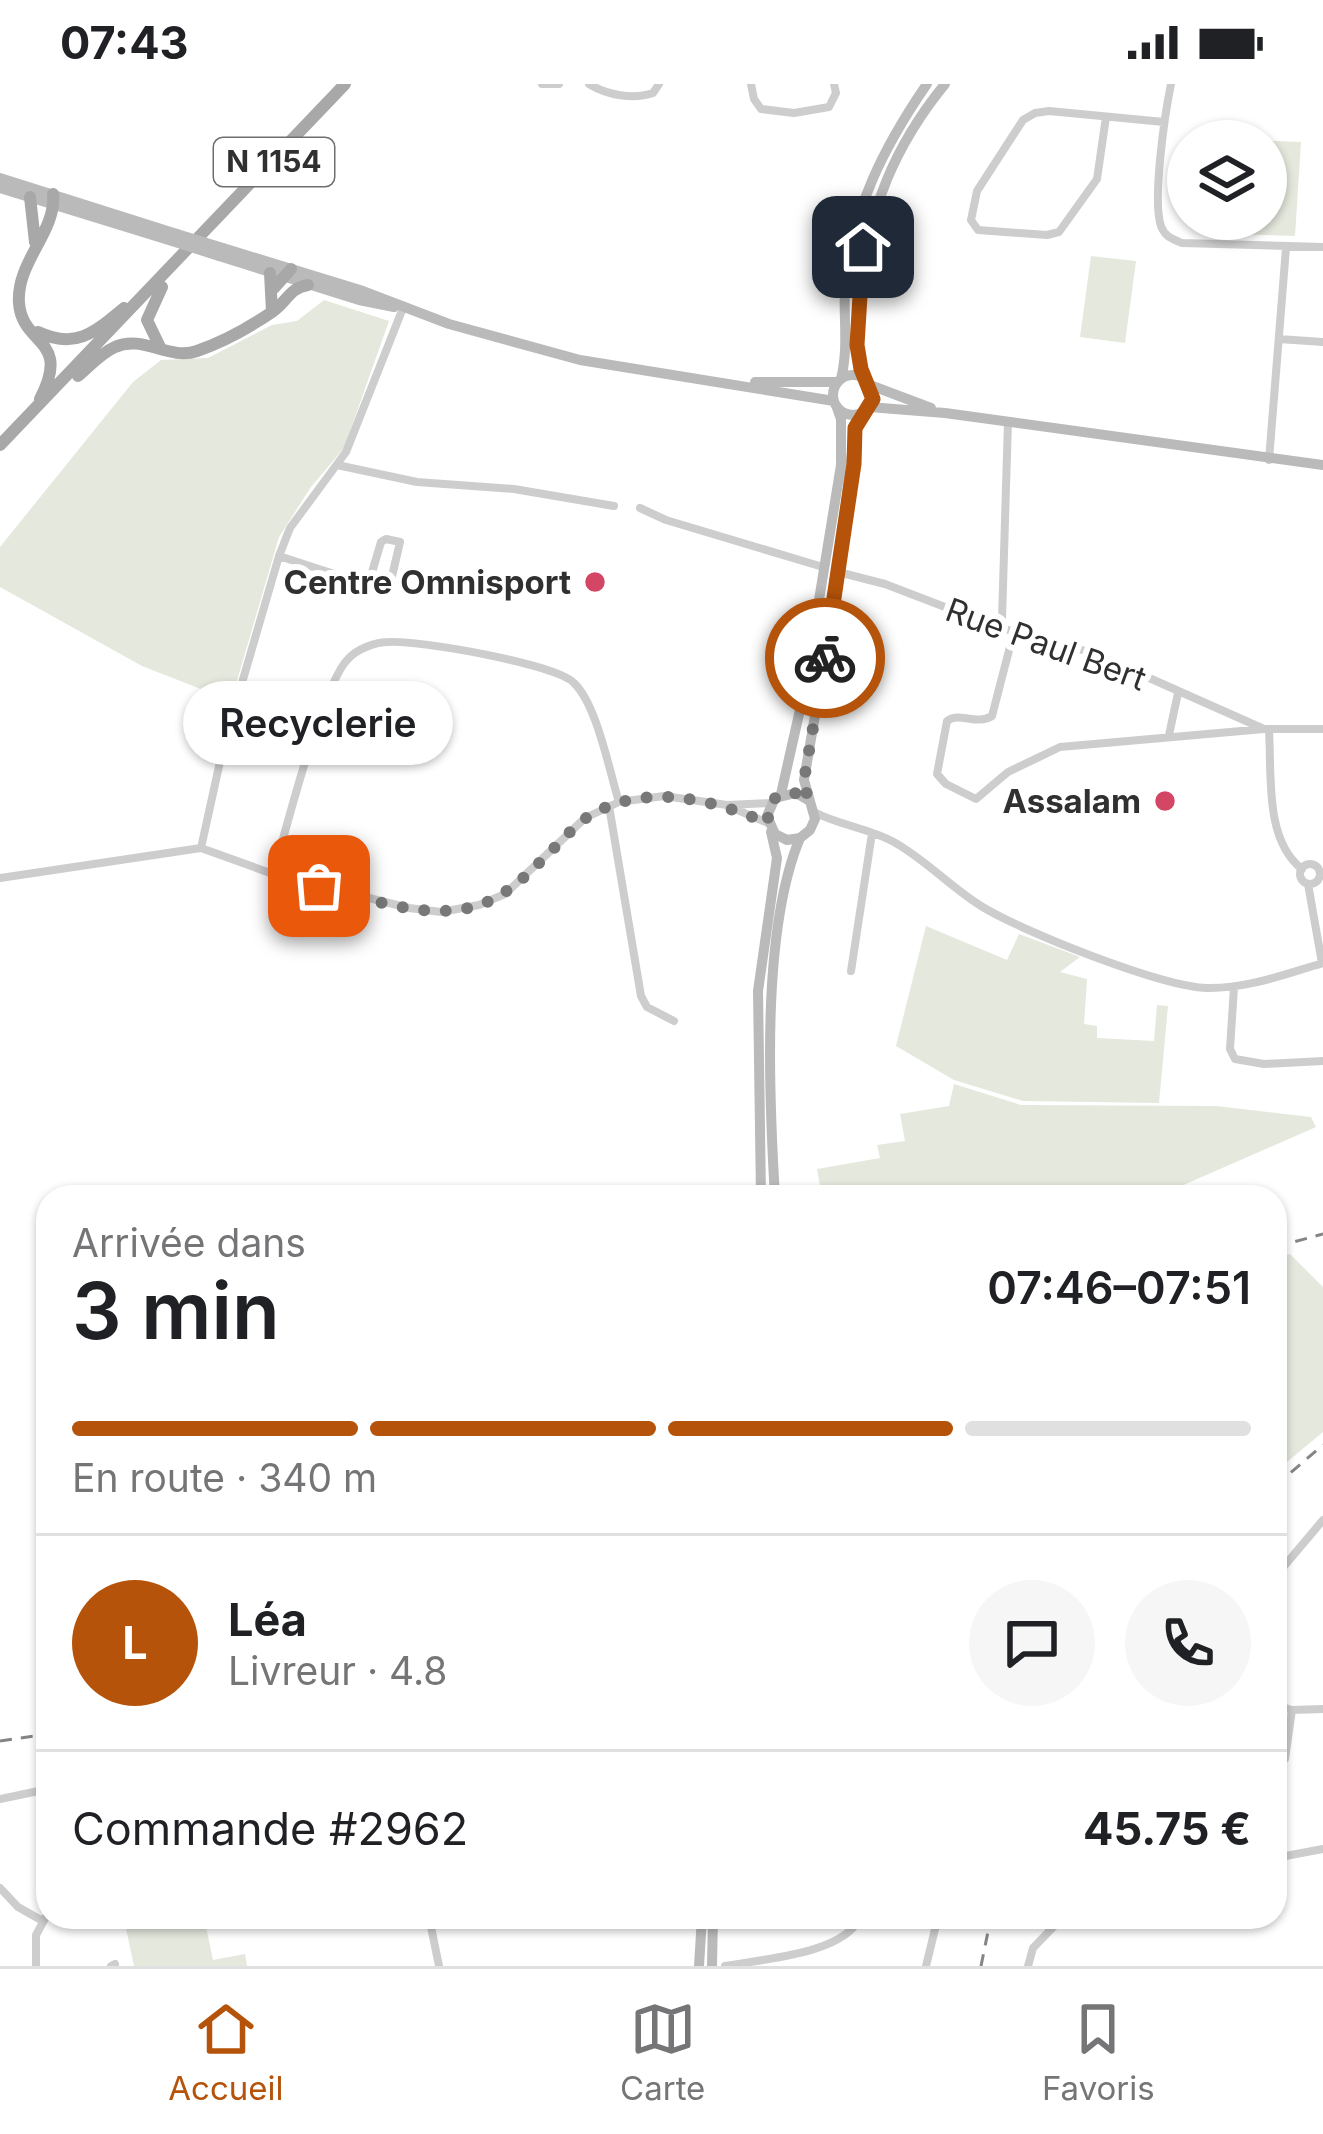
<!DOCTYPE html>
<html lang="fr">
<meta charset="utf-8">
<style>
:root{--surface:#fff;--page:#f6f6f6;--text:#202124;--muted:#757577;--line:#e0e0e0;--accent:#b45309}
body{margin:0;font-family:Inter,sans-serif;background:var(--page);color:var(--text);height:100vh;display:flex;flex-direction:column;font-size:45px;white-space:nowrap}
*{box-sizing:border-box;margin:0}
p{font-size:39px;color:var(--muted)}
.icon{flex:none;width:66px;height:66px;fill:none;stroke:currentColor;stroke-width:2;stroke-linecap:round;stroke-linejoin:round}
.map{position:relative;flex:1;overflow:hidden}
.details{position:absolute;left:36px;top:1101px;width:1251px;height:744px;display:flex;flex-direction:column;background:var(--surface);border-radius:36px;box-shadow:0 3px 9px #0004}
.details>*{flex:none}
.tools{position:absolute;left:1167px;top:36px;display:grid;gap:24px}
.tools a{display:grid;place-items:center;width:120px;height:120px;border-radius:50%;background:var(--surface);box-shadow:0 3px 9px #0004;font-size:60px}
.pin{position:absolute;display:grid;place-items:center;width:102px;height:102px;color:#fff;margin:-51px;border-radius:24px;box-shadow:0 6px 18px #0006}
.courier{position:absolute;display:grid;place-items:center;width:120px;height:120px;margin:-60px;border:9px solid #b45309;border-radius:50%;background:#fff;color:#222;box-shadow:0 3px 15px #0007}
.bubble{position:absolute;height:84px;border-radius:42px;background:var(--surface);box-shadow:0 3px 9px #0004;font-size:39px;font-weight:600;line-height:84px;text-align:center}
.headline em{font-style:normal;font-weight:600}
.headline div{display:flex;flex-direction:column-reverse}
.headline{display:flex;align-items:center;justify-content:space-between;height:204px;padding:0 36px}
h1{font-size:78px;font-weight:600;line-height:90px}
.bar{display:grid;grid-template-columns:repeat(4,1fr);gap:18px 12px;align-content:center;height:144px;padding:0 36px}
.bar i{height:15px;border-radius:9px;background:var(--line)}
.bar .current{background:var(--accent)}
.bar p{grid-column:span 4}
.line{display:flex;align-items:center;gap:30px;padding:0 36px;border-top:3px solid var(--line)}
.line div{flex:1}
.round{display:grid;place-items:center;flex:none;width:126px;height:126px;border-radius:63px;background:var(--page)}
.status{display:flex;justify-content:space-between;align-items:center;height:84px;padding:0 60px;background:var(--surface);direction:ltr}
.status svg{height:33px;fill:currentColor}
.tab-bar{display:flex;justify-content:space-around;align-items:center;height:168px;border-top:3px solid var(--line);background:var(--surface);font-size:33px;color:var(--muted)}
.tab-bar a{display:grid;justify-items:center;gap:6px}
.tab-bar .current{color:var(--accent)}
.map>svg:first-child{display:block}
</style>
<div class="status"><b>07:43</b><svg viewBox="0 0 49 12"><path d="M0 12V9h3v3zM5 12V6h3v6zM10 12V3h3v9zM15 12V0h3v12zM26 1h20v11H26zM47 4h2v5h-2z"/></svg></div>
<div class="map">
<svg width="1323" height="1882" viewBox="0 0 1323 1882">
<rect width="100%" height="100%" fill="#fff"/>
<path fill="#e5e8dd" d="M1251,56L1301,58L1295,152L1233,150V135H1266V57Z
M1091,172L1136,177L1125,259L1080,253Z
M324,216L389,237L344,364L311,403L279,453L236,600L216,611L142,582L0,503V463L133,298L161,276L208,274L272,241L297,237Z
M926,842L1007,876L1019,850L1080,873L1060,888L1087,895L1084,940L1097,942V954L1154,957L1157,921L1168,922L1159,1019L1023,1017L954,996L896,962Z
M954,1000L1021,1021L1216,1022L1311,1033L1316,1043L1156,1113H822L817,1085L880,1074L877,1061L905,1057L900,1030L949,1022Z
M1290,1170L1323,1203V1348L1275,1388V1175Z
M131,1833H204L213,1876L245,1870L247,1882H134L124,1835Z"/>
<g fill="none" stroke-linecap="round" stroke-linejoin="round">
<path stroke="#cdcdcd" stroke-width="8" d="M542,0H559
M589,0C607,11 633,16 653,9L659,0
M751,0L754,15L761,25L794,29L829,23L836,9L834,0
M1171,0C1165,29 1152,117 1161,142C1165,153 1172,155 1182,159L1323,163
M1106,33L1097,95L1059,148L1047,151L978,146L971,136L977,107L1023,36L1035,29L1049,27L1164,38
M1279,255L1323,258
M1269,376L1286,164
M337,381L417,398L514,405L614,422
M640,424L666,436L823,483
M279,472L362,499L370,495L390,501L400,458L386,455L381,458L370,495
M838,488L885,500L997,543L1093,569L1264,645H1323
M997,543L1002,536L1008,337
M1014,547L992,632C976,642 959,627 947,637L937,690L946,700L976,715L1008,688L1060,663L1264,645
M1269,647C1272,689 1264,756 1302,785
M1169,651L1178,609
M609,722L641,912L647,923L674,937
M728,722L768,739
M814,728C839,741 867,744 892,757C924,774 950,803 981,822C1023,848 1160,902 1206,904C1247,905 1285,890 1323,879
M201,764L223,664L279,472L290,444L346,368L403,224
M1300 790a10 10 0 1 1 20 0a10 10 0 1 1-20 0Z
M273,790C286,747 322,601 348,575C357,565 375,558 389,558C419,556 556,580 574,599C597,621 609,686 619,718
M0,794L201,764L273,790L409,824L441,828L479,821L505,810L585,734L619,718L664,712L727,721L771,719
M1308,800L1322,879
M851,887L872,749
M1234,903L1230,965L1235,975L1264,980L1323,977
M1275,1493L1323,1436
M1275,1621L1292,1626L1323,1625
M1275,1687L1285,1675L1292,1626
M0,1715L48,1705
M1275,1774L1323,1765
M0,1804L18,1823L41,1836
M313,1833L331,1837L349,1833
M429,1833L439,1882
M36,1882V1851L48,1829
M111,1882L115,1880
M725,1882C762,1875 845,1870 860,1833
M926,1882L938,1833
M1028,1882L1033,1864L1063,1833"/>
<path stroke="#bababa" stroke-width="10" d="M0,94L177,150
M0,104L172,157
M223,164L360,206L449,240L580,276L834,317
M219,172L359,216L394,223
M833 311a20 20 0 1 1 40 0a20 20 0 1 1-40 0Z
M841,295C849,262 843,233 845,200C852,125 885,61 927,0
M865,295C853,265 856,233 860,203C869,125 895,61 945,0
M755,298H838
M870,301L931,324
M869,323L945,329L1323,381
M781,710L804,608L841,381V335L836,321
M808,716L796,709L775,714L767,732L775,750L787,756L800,754L810,746L815,735L804,696L834,520L855,344L862,329
M761,1113L758,907L777,774L771,748
M775,1113C769,1012 761,847 800,754
M699,1882L702,1833
M712,1882L713,1833"/>
<path stroke="#a8a8a8" stroke-width="12" d="M30,113L35,158
M270,189L272,228
M274,204L291,185
M38,248C76,266 95,248 124,224
M161,265L147,236L162,203
M78,292C90,282 101,269 115,263C143,250 169,277 197,267C223,258 250,243 272,228C287,218 289,204 308,201
M40,315C72,254 22,262 19,219C16,178 57,147 53,110
M0,361L345,0"/>
<path stroke="#858585" stroke-width="3" stroke-dasharray="12 9" stroke-linecap="butt" d="M1275,1163L1323,1150
M1275,1402L1323,1361
M0,1657L48,1650
M981,1882L991,1833"/>
<path stroke="#bababa" stroke-width="10" d="M177,150L223,164
M172,157L219,172"/>
</g>
<g fill="none" stroke-linecap="round" stroke-linejoin="round">
<path stroke="#787878" stroke-width="12" stroke-dasharray="0 21.6" d="M319,802C368,814 423,836 473,823C505,814 526,792 548,770C561,758 574,742 589,732C644,698 712,715 767,739L771,718C782,706 796,706 808,716L804,696L825,574"/>
<path stroke="#b45309" stroke-width="15" d="M825,574L854,380L855,344L873,315L861,285L857,261L863,163"/>
</g>
<g fill="#d34764" stroke="#fff" stroke-width="4.5">
<circle cx="595" cy="498" r="12"/>
<circle cx="1165" cy="717" r="12"/>
</g>
<g text-anchor="middle" stroke-width="12" stroke-linejoin="round" paint-order="stroke">
<rect fill="#fff" stroke="#6e6e6e" stroke-width="3" x="214" y="54" width="120" height="48" rx="9"/>
<g font-size="30" font-weight="bold" fill="#303030">
<text x="274" y="88">N 1154</text>
</g>
<g font-size="33" font-weight="bold" fill="#303030" stroke="#fff" text-anchor="end">
<text x="571" y="510">Centre Omnisport</text>
<text x="1141" y="729">Assalam</text>
</g>
<g font-size="33" fill="#303030" stroke="#fff">
<text transform="translate(1046 560) rotate(20)" y="12">Rue Paul Bert</text>
</g>
</g>
</svg>
<div class="tools">
<a><svg class="icon" aria-label="layers" viewBox="0 0 24 24"><path d="M12 4l9 5-9 5-9-5zM3 14l9 5 9-5"/></svg></a>
</div>
<div class="pin" style="left:319px;top:802px;background:#ea580c"><svg class="icon" aria-label="bag" viewBox="0 0 24 24"><path d="M5 8h14l-1 12H6zM9 8a3 3 0 0 1 6 0"/></svg></div>
<div class="pin" style="left:863px;top:163px;background:#1f2937"><svg class="icon" aria-label="home" viewBox="0 0 24 24"><path d="M3 11l9-7 9 7M6 9v11h12V9"/></svg></div>
<div class="courier" style="left:825px;top:574px"><svg class="icon" aria-label="bike" viewBox="0 0 24 24"><circle cx="6" cy="16" r="4"/><circle cx="18" cy="16" r="4"/><path d="M6 16l4-8h5l3 8M10 8l3 8H6M13 5h3"/></svg></div>
<div class="bubble" style="left:183px;top:597px;width:270px">Recyclerie</div>
<section class="details">
<div class="headline"><div><h1>3 min</h1><p>Arrivée dans</p></div><em>07:46–07:51</em></div>
<div class="bar"><i class="current"></i><i class="current"></i><i class="current"></i><i></i><p>En route · 340 m</p></div>
<div class="line" style="height:216px"><b class="round" style="background:var(--accent);color:#fff">L</b><div><b>Léa</b><p>Livreur · 4.8</p></div><a class="round"><svg class="icon" aria-label="chat" viewBox="0 0 24 24"><path d="M4 5h16v11H9l-5 4z"/></svg></a><a class="round"><svg class="icon" aria-label="phone" viewBox="0 0 24 24"><path d="M5 4h4l2 5-3 2q2 4 5 5l2-3 5 2v4C11 20 4 13 5 4z"/></svg></a></div>
<div class="line" style="height:156px"><div>Commande #2962</div><b>45.75 €</b></div>
</section>
</div>
<nav class="tab-bar">
<a class="current"><svg class="icon" aria-label="home" viewBox="0 0 24 24"><path d="M3 11l9-7 9 7M6 9v11h12V9"/></svg>Accueil</a>
<a><svg class="icon" aria-label="map" viewBox="0 0 24 24"><path d="M3 6l6-2 6 2 6-2v14l-6 2-6-2-6 2zM9 4v14M15 6v14"/></svg>Carte</a>
<a><svg class="icon" aria-label="saved" viewBox="0 0 24 24"><path d="M7 4h10v16l-5-4-5 4z"/></svg>Favoris</a>
</nav>
